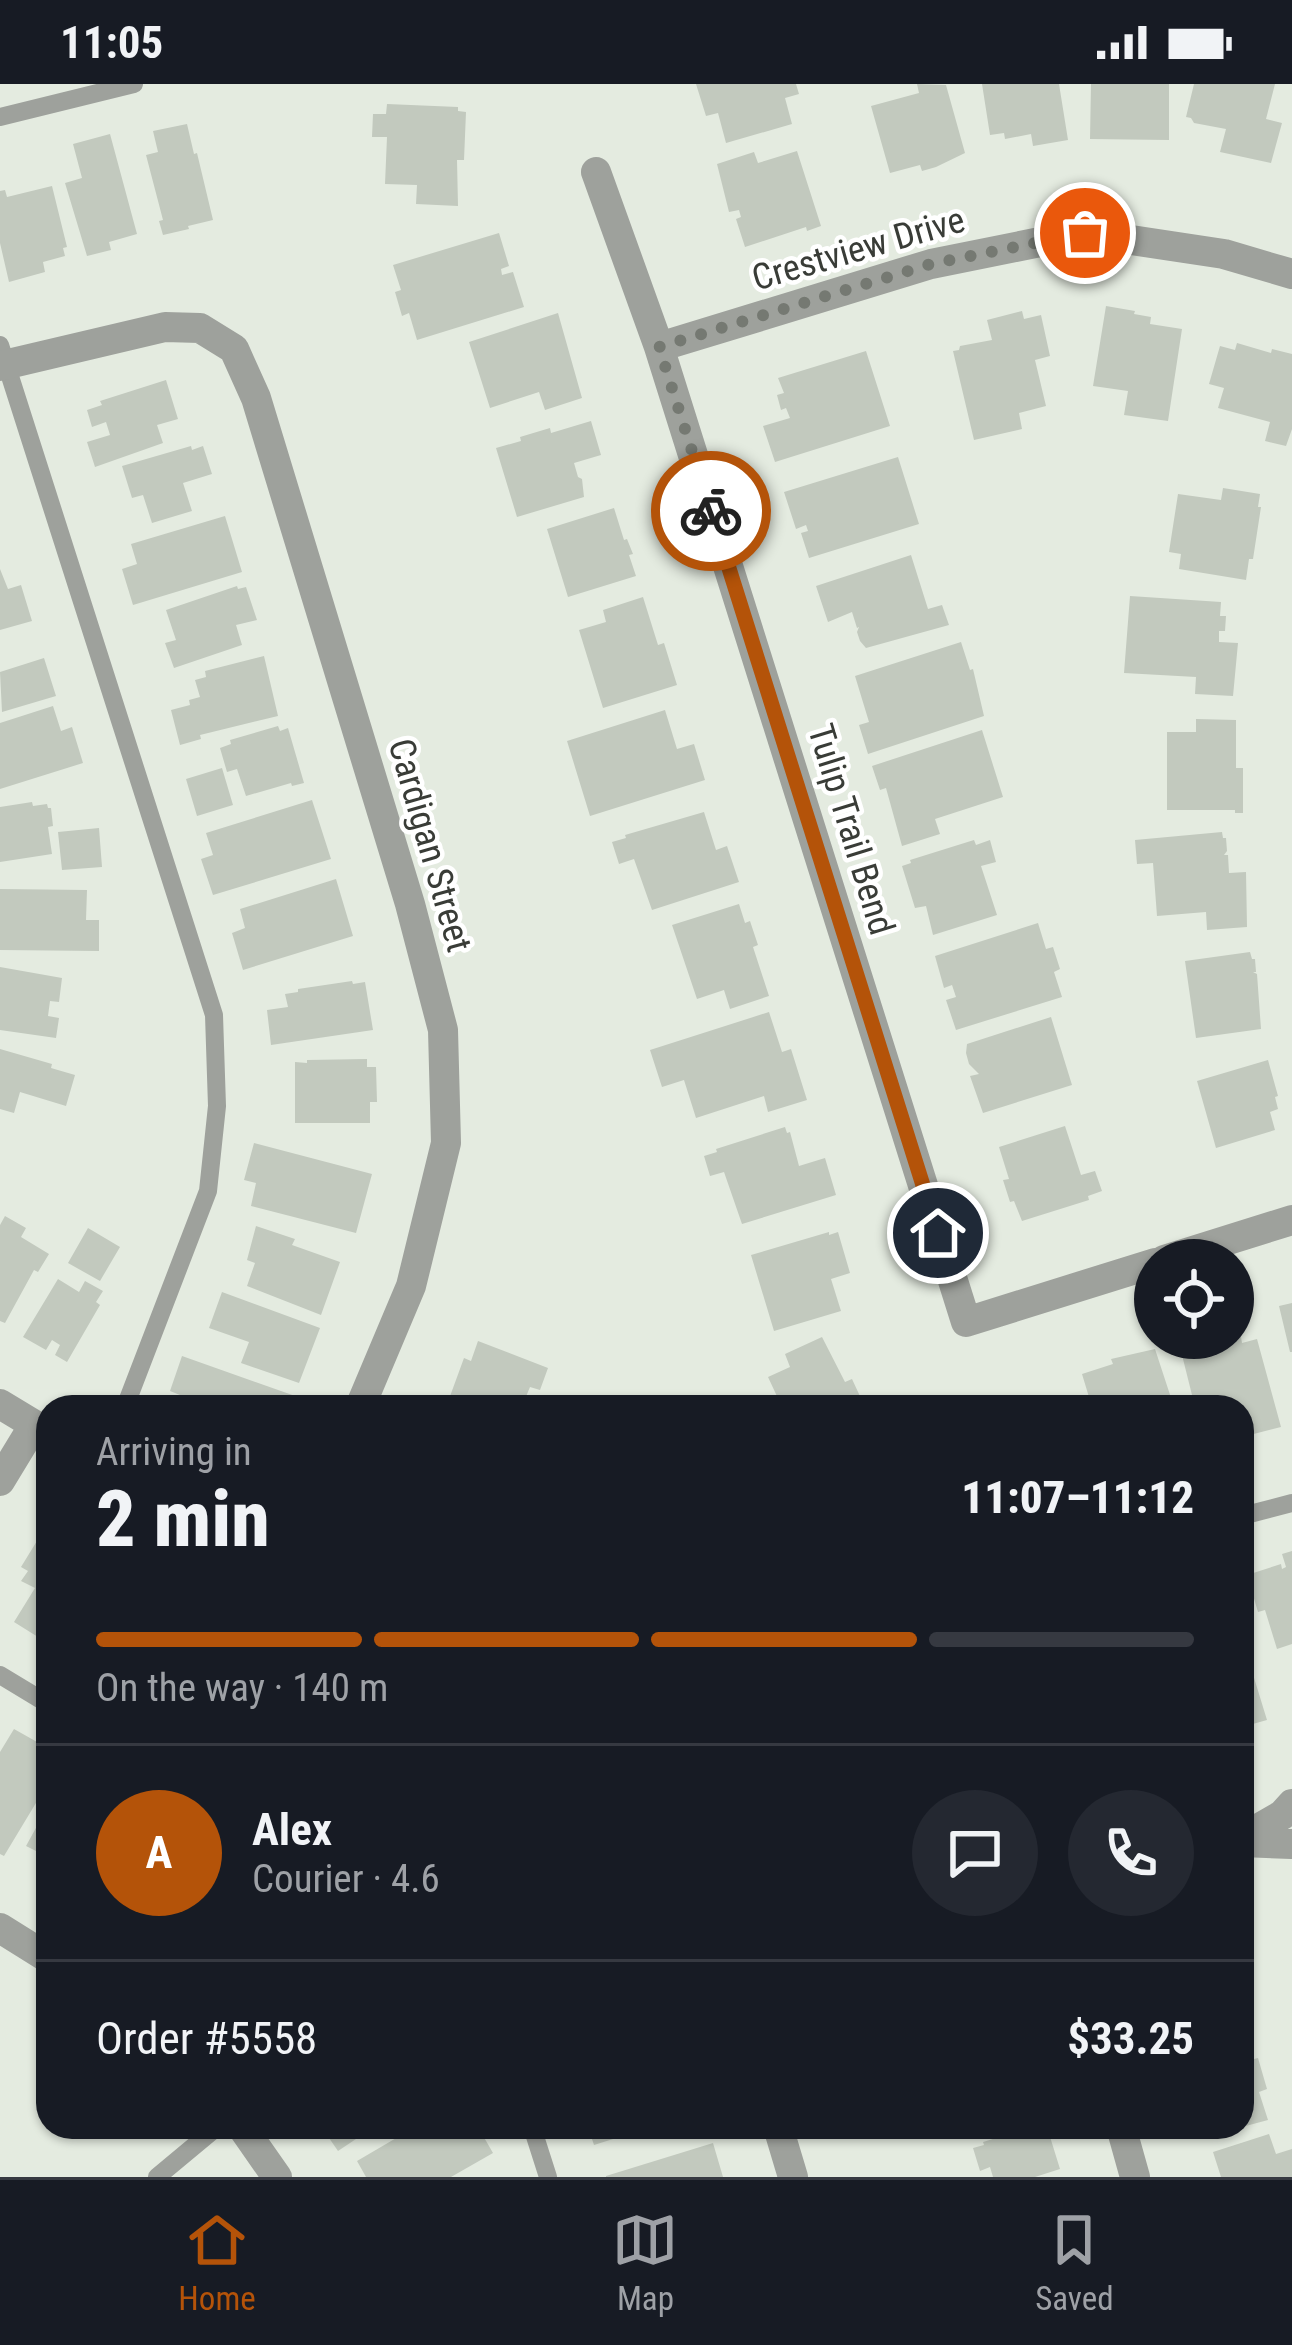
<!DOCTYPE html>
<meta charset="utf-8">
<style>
:root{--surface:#171b24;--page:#242831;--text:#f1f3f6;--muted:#9ea1a6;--line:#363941;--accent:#b45309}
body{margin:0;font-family:"Roboto Condensed",sans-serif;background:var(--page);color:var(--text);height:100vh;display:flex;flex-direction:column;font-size:45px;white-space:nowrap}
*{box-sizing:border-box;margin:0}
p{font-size:39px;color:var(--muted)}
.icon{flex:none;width:66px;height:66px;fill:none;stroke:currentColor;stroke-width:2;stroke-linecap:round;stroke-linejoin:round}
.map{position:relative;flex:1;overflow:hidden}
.panel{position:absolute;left:36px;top:1311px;width:1218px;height:744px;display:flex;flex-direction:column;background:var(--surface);border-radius:36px;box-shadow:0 3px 9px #0004}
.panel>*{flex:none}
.buttons{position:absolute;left:1134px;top:1155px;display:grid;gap:24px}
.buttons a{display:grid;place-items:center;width:120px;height:120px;border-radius:50%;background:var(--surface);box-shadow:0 3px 9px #0004;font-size:60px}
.pin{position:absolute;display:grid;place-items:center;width:102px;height:102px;color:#fff;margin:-51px;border:6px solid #fff;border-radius:50%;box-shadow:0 3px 12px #0007}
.courier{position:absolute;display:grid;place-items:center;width:120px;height:120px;margin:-60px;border:9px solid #b45309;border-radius:50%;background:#fff;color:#222;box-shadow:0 3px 15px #0007}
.summary em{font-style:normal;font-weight:800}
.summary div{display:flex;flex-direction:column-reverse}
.summary{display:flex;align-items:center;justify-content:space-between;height:204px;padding:0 60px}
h1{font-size:78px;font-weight:800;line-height:90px}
.bar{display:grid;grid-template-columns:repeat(4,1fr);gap:18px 12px;align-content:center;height:144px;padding:0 60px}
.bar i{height:15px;border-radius:9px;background:var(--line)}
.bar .selected{background:var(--accent)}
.bar p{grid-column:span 4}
.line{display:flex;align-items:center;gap:30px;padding:0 60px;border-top:3px solid var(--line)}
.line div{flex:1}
.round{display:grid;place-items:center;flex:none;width:126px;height:126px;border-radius:63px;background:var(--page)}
.status{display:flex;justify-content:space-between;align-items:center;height:84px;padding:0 60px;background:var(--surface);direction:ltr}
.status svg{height:33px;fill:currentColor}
.menu{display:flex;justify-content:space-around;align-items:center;height:168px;border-top:3px solid var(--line);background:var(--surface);font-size:33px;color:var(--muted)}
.menu a{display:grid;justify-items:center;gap:6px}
.menu .selected{color:var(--accent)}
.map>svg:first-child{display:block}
</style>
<div class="status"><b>11:05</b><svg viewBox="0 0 49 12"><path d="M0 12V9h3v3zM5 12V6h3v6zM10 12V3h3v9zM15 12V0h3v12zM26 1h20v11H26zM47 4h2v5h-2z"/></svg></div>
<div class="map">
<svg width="1292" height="2093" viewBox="0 0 1292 2093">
<rect width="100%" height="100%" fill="#e4ebe0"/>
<path fill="#c2c9be" d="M696,0H796L799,10L785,14L792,40L726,59L718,29L706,32Z
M917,0L946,1L965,69L936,83L922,87L920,81L890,89L871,22L919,9Z
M982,0H1059L1068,56L1033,62L1031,50L1005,55L1004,49L990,51Z
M1091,0H1169V56L1090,55Z
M1194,0H1275L1266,35L1282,39L1271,79L1220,68L1226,45L1194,39L1191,34L1186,33Z
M387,20L458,23V27L466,28L464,76H457L458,122L416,120L417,101L385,100L387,53H372L373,30H386Z
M187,40L194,70L197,69L213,136L188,142L189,145L163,151L159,137L163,136L146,71L158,68L153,47Z
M110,50L137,150L109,158L111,166L87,172L65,99L82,94L73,60Z
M797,67L821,142L807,147L806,143L745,163L736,135L741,133L739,126L729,128L717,80L754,68L758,79Z
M52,102L67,163L63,164L65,172L43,178L45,188L9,198L0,159V107L5,106L7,113Z
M499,149L509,182L501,185L502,191L513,188L524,223L417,256L409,229L402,232L395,208L401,206L393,181Z
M1106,222L1135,227L1134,230L1151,233L1150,240L1182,245L1168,337L1124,331L1128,307L1093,302Z
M1022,227L1024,235L1041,231L1050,272L1035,276L1046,322L1019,329L1022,345L974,356L953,267L959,266L960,262L992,256L987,236Z
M558,229L582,314L545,326L539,308L490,324L469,258Z
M1237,259L1271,269L1272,265L1292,270V345L1286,362L1265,357L1270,338L1218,324L1224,304L1209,300L1220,262L1235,266Z
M866,267L890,342L775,378L763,342L790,334L786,324L781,326L777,311L784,309L778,294Z
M166,296L178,335L157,341L163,359L95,383L87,358L110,351L106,338L92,343L87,326L102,321L100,317Z
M591,337L601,371L574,379L578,393L582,395L584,413L517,433L496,364L521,357L520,353L550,344L551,349Z
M191,362L192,366L203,362L212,390L183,399L192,427L152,439L143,411L132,414L122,382Z
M898,373L919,440L809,474L801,449L808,447L806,441L796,445L784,408Z
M1223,404L1260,410L1258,423H1261L1253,475H1249L1246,496L1179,485L1181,470L1169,468L1178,410L1221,416Z
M614,424L624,456L627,455L633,470L629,471L636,492L568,513L547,445Z
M225,432L242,488L133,521L122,485L137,480L131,460Z
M911,471L928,525L942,521L949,541L866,564L860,557L857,548L859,543L857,544L852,528L828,538L816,502Z
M0,485L8,505L21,501L32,537L0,546Z
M237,502L238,505L246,503L257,536L236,541L242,561L174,584L165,559L176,556L166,526Z
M1130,512L1221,518L1220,532H1226L1225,547H1219V558L1238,559L1233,612L1195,610L1196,593L1124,589Z
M643,513L658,561L664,559L677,601L603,624L579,546L606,538L603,526Z
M961,558L970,586L973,585L984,632L868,670L859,641L869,638L855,592Z
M264,572L278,632L200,651L201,655L180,661L171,626L190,621L189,616L200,613L195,596L206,593L205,587Z
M44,574L56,612L2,628L0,588Z
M53,622L61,647L72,643L83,679L0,705V639Z
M665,626L677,665L694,660L705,696L590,732L567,657Z
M1196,635L1236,636V684H1243V729H1235V726H1167V648H1196Z
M278,642L280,647L288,644L304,699L292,702L291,699L246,712L237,685L227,688L220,664L231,660L230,656Z
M982,646L1003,713L935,735L940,750L902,762L886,704L880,706L872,682Z
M222,684L233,721L197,732L186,695Z
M312,716L331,775L213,811L201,775L213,771L206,749Z
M32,718L33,722L47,720L48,724H51L53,742L48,743L52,770L0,778V723Z
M704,728L716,766L727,762L739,798L652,826L634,775L619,780L612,758L626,754L625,751Z
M99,744L102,783L62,786L58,748Z
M1222,748L1223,754H1226L1227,767L1224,771H1228L1229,789L1246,788L1247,843L1207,846L1206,828L1157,832L1153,779L1137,780L1135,756Z
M974,756L976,761L990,756L996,778L981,782L997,831L933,851L926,822L915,824L902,782L911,779L910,776Z
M336,795L353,852L243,886L232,849L245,844L240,825Z
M0,805L87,806L86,836H99V867L0,866Z
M739,820L745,839L750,837L758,861L753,863L769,912L730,925L724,906L697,915L672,841Z
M1038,839L1046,865L1053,863L1060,885L1054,888L1062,913L956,946L946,916L956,913L952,901L944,904L935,872Z
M1250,868L1252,875H1255L1256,888H1253L1257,890L1261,945L1196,954L1185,877Z
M0,883L62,894L59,918L50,917L48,932L59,934L56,954L0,946Z
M352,897L353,900L365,898L373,946L271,961L267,926L288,923L285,910L298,908V905Z
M769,928L782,968L791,965L807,1016L768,1028L764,1012L696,1034L684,996L662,1003L650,966Z
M1051,933L1072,1001L983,1029L970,992L979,990L969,980L966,969L967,960Z
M0,965L52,980L51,984L75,991L66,1022L20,1008L14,1029L0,1025Z
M367,975V983H376L377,1018H370V1039H295V978L307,979V976Z
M1268,976L1278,1012L1275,1013L1278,1025L1270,1028L1275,1046L1216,1064L1197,997Z
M1065,1042L1081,1091L1095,1087L1102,1107L1088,1112L1089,1116L1022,1137L1014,1117L1010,1118L1003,1096L1009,1095L999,1063Z
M785,1043L787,1049L790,1048L799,1082L825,1074L836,1111L742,1140L724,1088L710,1092L704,1072L717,1068L716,1065Z
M254,1059L372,1090L356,1149L251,1122L256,1099L244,1096Z
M5,1132L26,1144L21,1153L49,1170L38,1188L34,1186L5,1239L0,1237V1141Z
M256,1142L295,1155L292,1161L340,1178L321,1231L247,1202L255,1179L247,1176Z
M88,1144L120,1163L100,1197L68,1179Z
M829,1148V1151L838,1148L850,1189L831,1195L841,1227L774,1247L751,1171Z
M58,1195L79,1208L85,1197L103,1207L96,1218L100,1221L67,1278L55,1271L60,1261L52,1256L46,1266L23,1253Z
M222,1208L320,1244L299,1299L241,1279L249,1258L209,1244Z
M1292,1219V1268H1290L1279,1222Z
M822,1253L845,1298L852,1295L865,1323H782L768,1293L790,1283L785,1270Z
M1241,1253L1242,1259L1257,1255L1281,1343L1242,1353V1323H1195L1178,1255L1215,1254L1218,1264L1229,1262L1227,1256Z
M478,1257L548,1284L540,1306L530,1303L525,1315L533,1318L531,1323H473L449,1315L464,1274L471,1277Z
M1155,1265L1174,1323H1092L1082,1290L1113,1280L1111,1275Z
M182,1272L298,1313L294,1323H176L180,1311L170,1307Z
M48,1439V1496L40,1510L48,1515L46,1558L14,1538L35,1504L21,1497L28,1487L21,1483Z
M1292,1467V1560L1277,1565L1265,1526L1258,1528L1247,1491L1281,1480L1282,1485L1286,1483L1282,1470Z
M1243,1558L1267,1636L1242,1643V1559Z
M14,1645L46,1663L38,1676L48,1682V1699L4,1772L0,1770V1668Z
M48,1722V1787L38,1781L44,1771L26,1762Z
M1246,1895L1253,1920L1243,1923L1252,1952L1242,1955V1896Z
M1258,1974L1267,2005L1259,2008L1268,2036L1242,2043V1978Z
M317,2043H374L338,2067L327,2051L324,2054Z
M415,2043H478L493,2069L451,2093H366L357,2077Z
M588,2043H647L648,2044L594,2061Z
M1032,2043H1047L1060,2085L1035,2093H993L990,2083L980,2087L973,2064L984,2061L983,2058Z
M1269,2050L1276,2070L1292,2065V2093H1221L1213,2068Z
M713,2059L723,2093H606V2092Z"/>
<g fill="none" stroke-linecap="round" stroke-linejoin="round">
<path stroke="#9ea19c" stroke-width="18" d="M0,33L134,0
M0,261L214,931L217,1022L208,1107L125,1323
M1242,1432L1292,1419
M0,1591L48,1620
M532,2043L548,2093
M157,2093L217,2043"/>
<path stroke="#9ea19c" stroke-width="30" d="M596,88L659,263L966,1238L1155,1179
M659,263L931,180L1085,149L1224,170L1292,190
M0,282L165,243L200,244L234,265L256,314L410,820L443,946L446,1059L411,1202L360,1323
M1164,1176L1292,1136
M0,1320L48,1349
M0,1397L34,1341
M1242,1754L1282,1731L1292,1720
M1242,1758L1292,1760
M0,1844L48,1874
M242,2043L277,2093
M778,2043L793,2093
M1121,2043L1135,2093"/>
</g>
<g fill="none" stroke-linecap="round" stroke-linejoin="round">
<path stroke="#757972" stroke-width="12" stroke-dasharray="0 21.6" d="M711,427L659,263L931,180L1085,149"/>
<path stroke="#b45309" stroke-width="15" d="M711,427L938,1149"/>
</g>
<g text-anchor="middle" stroke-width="9" stroke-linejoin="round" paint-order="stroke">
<g font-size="36" fill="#393c37" stroke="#fff">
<text transform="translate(858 164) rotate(-16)" y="13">Crestview Drive</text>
<text transform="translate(852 745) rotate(73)" y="13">Tulip Trail Bend</text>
<text transform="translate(431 761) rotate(74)" y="13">Cardigan Street</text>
</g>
</g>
</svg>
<div class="buttons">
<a><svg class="icon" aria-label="locate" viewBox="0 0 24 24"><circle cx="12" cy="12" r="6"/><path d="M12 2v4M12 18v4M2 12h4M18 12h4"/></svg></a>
</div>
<div class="pin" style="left:1085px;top:149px;background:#ea580c"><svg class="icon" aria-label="bag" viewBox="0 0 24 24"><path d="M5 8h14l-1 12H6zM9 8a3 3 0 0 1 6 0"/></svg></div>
<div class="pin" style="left:938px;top:1149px;background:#1f2937"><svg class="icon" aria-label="home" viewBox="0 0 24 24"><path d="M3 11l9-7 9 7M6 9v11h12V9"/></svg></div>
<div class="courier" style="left:711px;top:427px"><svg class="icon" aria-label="bike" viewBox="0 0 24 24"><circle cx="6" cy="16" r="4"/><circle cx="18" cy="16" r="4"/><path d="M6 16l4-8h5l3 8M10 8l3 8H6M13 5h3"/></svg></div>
<section class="panel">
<div class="summary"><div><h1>2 min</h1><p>Arriving in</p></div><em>11:07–11:12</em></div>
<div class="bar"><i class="selected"></i><i class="selected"></i><i class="selected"></i><i></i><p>On the way · 140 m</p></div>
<div class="line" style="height:216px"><b class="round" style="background:var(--accent);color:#fff">A</b><div><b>Alex</b><p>Courier · 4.6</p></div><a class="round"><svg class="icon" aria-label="chat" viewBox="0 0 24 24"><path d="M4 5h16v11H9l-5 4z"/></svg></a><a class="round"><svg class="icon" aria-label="phone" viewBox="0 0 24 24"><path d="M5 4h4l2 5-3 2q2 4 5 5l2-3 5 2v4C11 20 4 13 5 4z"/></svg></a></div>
<div class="line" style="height:156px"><div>Order #5558</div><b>$33.25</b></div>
</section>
</div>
<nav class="menu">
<a class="selected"><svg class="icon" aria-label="home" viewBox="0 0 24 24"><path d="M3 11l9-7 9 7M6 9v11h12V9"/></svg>Home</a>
<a><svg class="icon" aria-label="map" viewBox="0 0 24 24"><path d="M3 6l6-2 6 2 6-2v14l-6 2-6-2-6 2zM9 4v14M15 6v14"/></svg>Map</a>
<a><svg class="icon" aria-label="saved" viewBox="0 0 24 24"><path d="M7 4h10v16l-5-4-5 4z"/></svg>Saved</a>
</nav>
